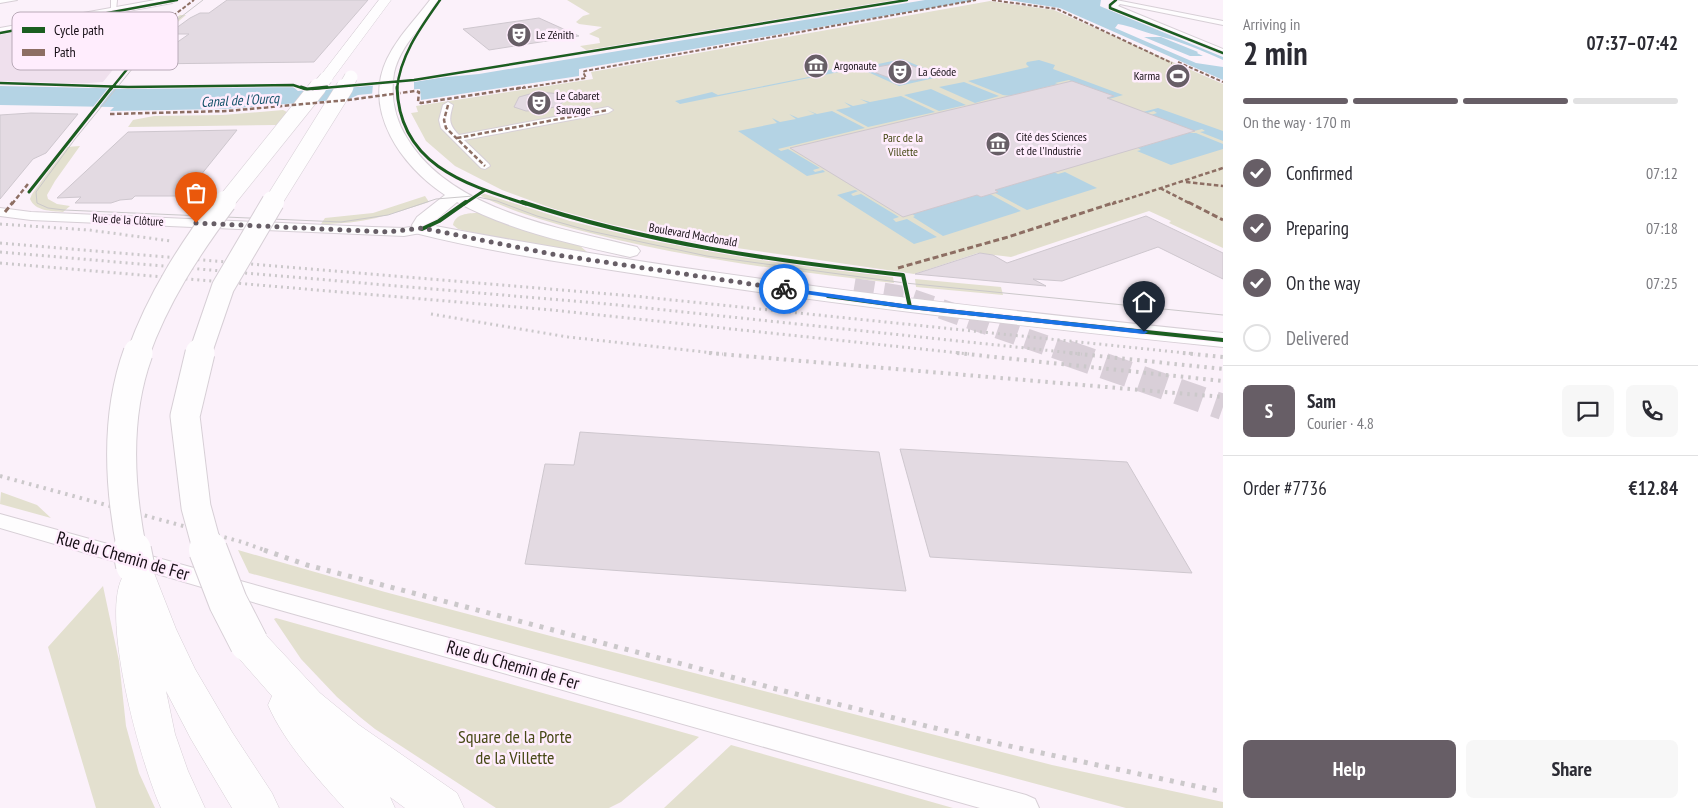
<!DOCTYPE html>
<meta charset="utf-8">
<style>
:root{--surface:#fff;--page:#f7f7f7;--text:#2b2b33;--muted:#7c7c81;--line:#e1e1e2;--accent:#675e66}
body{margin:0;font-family:"PT Sans Narrow",sans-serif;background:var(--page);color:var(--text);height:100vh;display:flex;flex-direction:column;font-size:19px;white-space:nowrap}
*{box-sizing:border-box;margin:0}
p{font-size:16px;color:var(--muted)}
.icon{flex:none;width:28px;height:28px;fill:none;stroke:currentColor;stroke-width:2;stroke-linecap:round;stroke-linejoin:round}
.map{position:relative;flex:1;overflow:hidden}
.details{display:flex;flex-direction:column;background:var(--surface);width:475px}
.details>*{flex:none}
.pin{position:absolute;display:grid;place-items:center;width:42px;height:42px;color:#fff;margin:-51px -21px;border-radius:50% 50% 50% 0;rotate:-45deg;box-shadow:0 0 5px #0007}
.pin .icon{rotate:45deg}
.courier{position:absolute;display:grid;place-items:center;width:50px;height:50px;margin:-25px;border:4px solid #1a73e8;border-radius:50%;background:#fff;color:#222;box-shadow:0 1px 6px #0007}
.headline em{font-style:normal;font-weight:700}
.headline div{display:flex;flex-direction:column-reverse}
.headline{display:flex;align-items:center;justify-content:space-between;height:85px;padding:0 20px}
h1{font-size:32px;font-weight:700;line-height:38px}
.bar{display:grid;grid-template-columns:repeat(4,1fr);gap:8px 5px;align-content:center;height:60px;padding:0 20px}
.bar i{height:6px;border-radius:4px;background:var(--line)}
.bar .active{background:var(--accent)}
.bar p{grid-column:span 4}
.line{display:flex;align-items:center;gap:12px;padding:0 20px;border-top:1px solid var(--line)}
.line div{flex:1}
.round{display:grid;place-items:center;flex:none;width:52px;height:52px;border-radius:8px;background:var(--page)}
ol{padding:0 20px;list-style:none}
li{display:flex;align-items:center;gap:15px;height:55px}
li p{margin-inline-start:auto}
li .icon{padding:5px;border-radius:50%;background:var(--accent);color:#fff;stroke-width:4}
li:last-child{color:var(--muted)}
li i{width:28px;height:28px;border:2px solid var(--line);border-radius:50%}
.cta{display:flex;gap:10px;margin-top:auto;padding:10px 20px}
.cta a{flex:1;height:58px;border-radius:8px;background:var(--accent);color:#fff;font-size:20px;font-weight:700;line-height:58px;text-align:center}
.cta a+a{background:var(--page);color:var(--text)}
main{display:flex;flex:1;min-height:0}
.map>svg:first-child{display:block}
</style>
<main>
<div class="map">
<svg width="1223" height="808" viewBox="0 0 1223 808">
<rect width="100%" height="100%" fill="#fbf1fa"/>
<path fill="#efe0ed" d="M78,20L98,24L115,33L144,31L103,82L62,85L0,81V35Z"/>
<path fill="#e3e0cf" d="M567,0H903L589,52L580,46L600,43L599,38L589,34L602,27L579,24L576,22L583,16L590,14Z
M990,1L1054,10L1223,84V248L1169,223L1171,221L1149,211L1011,257L978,253L914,274L683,240L609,224L554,209L502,190L455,166L426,141L411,113L418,112L416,106L593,79L591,72Z
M180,15H186L174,25L147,60H137L166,26Z
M283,110L287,112L276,125L128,127L133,120L154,116L223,115Z
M80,146L55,181L47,195L48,199L57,204L70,206L63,212C51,211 35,211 30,199L32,194L62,152H69H63L66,147Z
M482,193L570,221L648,240L739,256L893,277L894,283C793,272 692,259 594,234C555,224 514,213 479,195Z
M425,196L429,202C389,215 364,224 321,224L325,218L373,213Z
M478,213L579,245L593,257L466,231L458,229L453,225C455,214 468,213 478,213Z
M915,279L1001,287L1003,295L916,287Z
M1,492L37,505L51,518L0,504Z
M238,550L385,592L562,639L1052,765L1223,802V808H1126L249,573Z
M103,586L119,661L126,726L139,773L155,808H96L48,647Z
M276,618L696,736L699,737L621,802L609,808H496L375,729L360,717L337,697L301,659L274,619Z
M731,745L953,808H664Z"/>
<path fill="#b4d3e4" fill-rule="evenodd" d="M925,0H976L579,69V76L421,100L420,89H418L358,95L349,99L224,109L110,111L114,107L0,105V86L98,88L292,86L298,91L479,74Z
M1008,0H1101L1100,6L1102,7L1223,57V60C1201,50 1179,41 1156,35C1142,32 1132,26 1118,24L1115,28L1196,63L1223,67V80L1060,8Z
M1144,37H1161L1198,52L1197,53L1203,56H1190Z
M902,59L943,76L899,86L859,68ZM900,64L918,79L901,80L879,74V67Z
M1039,60L1055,65L1053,69L1123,95L1109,99L1107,98L1113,96L1065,83L1071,81L1069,80L1055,83L1058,84L1011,96L1003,95L968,81L1029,67L1026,64L1027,62Z
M832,69L839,72L680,104L675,101L712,92L718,95L824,74L820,72Z
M964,82L999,96L975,103L939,87Z
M931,89L966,105L939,111L904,95Z
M901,96L935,112L868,127L836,110L851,107L844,102L853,106L868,103L860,99L870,102Z
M1158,108L1223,131V141L1200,132L1205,131L1202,129L1194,131L1151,115L1157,113L1154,111L1147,113L1143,112Z
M807,110L817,114L832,111L865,128L778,149L781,151L788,149L820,168L813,170L815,172L823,170L825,172L807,176L738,131L777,123L772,118L780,122L796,119L789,114L798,118L815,114Z
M1187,133H1196L1223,144V149L1171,165L1137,151L1141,150L1138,148Z
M1054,172L1058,174L1065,172L1097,188L1027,210L995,193L998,192L995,190Z
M855,190L858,191L851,194L853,196L861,194L899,217L893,219L896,222L907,219L937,237L914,244L837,195Z
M990,194L1021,211L943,236L913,217L915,216L912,214L977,195L981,197Z"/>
<path fill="#fbf1fa" d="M414,79V91L372,96L373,84Z"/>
<path fill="#e3dae2" stroke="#cec7ce" d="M227,0H368L314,62L146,64L189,34H168L190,18L200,13H209Z
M539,18L579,36L489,50L463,29Z
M908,64L935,75L916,80H901L887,77L866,69L888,65Z
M1072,81L1114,96L1107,98L1195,131L995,190L998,192L981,197L977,195L903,217L790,148Z
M537,92L563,94L564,101L558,106L543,110L526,111L514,107L519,97Z
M31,113L78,114L46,153L33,159L0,199V115Z
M237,130L184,196H135L132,199L120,200L111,203H75L81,197L57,198L128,132Z
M1146,216L1223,253V279L1158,247L1062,281L1033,279L1046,286L915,274L980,253L993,255L1007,263Z
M580,432L879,452L906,591L525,564L545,464L574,465Z
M900,449L1127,462L1192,573L930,557Z"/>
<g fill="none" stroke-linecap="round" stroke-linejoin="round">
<path stroke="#d9cfd8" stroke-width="20" stroke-dasharray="20 10" stroke-linecap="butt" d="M854,288L904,296L1071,354"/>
<path stroke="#d9cfd8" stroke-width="26" stroke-dasharray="26 13" stroke-linecap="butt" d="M1067,353L1223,407"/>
<defs>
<path id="street" d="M0,0H17L0,3Z
M111,0H117L116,11L111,10Z
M1116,0L1223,21V25L1120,4L1118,6L1223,49V54L1113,9L1111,6Z
M448,102L453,105C449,119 448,124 459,135L608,107L613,110L608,113L464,140L489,164L490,166L485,169L481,168L441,128L439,120L443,105Z
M0,208L31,212L372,227L404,228L422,225L428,229L426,232L404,236L31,220L0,216Z
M0,514L280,592L1026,795L1035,799L1039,808H980L280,610L0,528Z"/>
<path id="primary" d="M155,0H177L172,3L0,34V28Z
M430,0H440C425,25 401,43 394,73C390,96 395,119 407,138C451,211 560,228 637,247L640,251L637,255L630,257C572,244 510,231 457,202L430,225C693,275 957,306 1223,333V347C1038,328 853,307 670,279C585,266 499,254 415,233L412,225L417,217L445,195C402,166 362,112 387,59C398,36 415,20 430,0Z"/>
<path id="highway" d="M379,0H391L331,81H321L319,78L321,75Z
M135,551L147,555L176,629L195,669L232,732L272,793L279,808H232L191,739L166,691L175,734L188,771L205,808H161C141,764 101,620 122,578L118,565L123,555Z
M249,626L262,631L320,693L359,725L457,793L464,808H405L390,797L395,808H344C317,778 284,742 268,705L272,696L236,655L230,643L236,631Z"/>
</defs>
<use href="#street" stroke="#d7cfd6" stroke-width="2"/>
<use href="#primary" stroke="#d7cfd6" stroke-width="2"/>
<use href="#highway" stroke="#d7cfd6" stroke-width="1"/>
<use href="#street" fill="#fefdfe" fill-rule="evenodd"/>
<use href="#primary" fill="#fefdfe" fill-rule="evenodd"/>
<use href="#highway" fill="#fefdfe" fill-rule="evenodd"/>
<path stroke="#cbc8ca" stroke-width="1" d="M203,0L164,30L75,139L36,192L37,203L48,208L64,210L341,222L388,215L436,199L473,196L497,201L537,216L590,231L707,256L905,283L1223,315"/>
<path stroke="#cbc8ca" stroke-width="3" stroke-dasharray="2 4" stroke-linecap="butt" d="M0,224L89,230L171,241
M0,243L634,296L1195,354
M0,252L608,304L1082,354
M0,263L552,310L969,354
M431,314L568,337L723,354"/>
<path stroke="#cbc8ca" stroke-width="4" stroke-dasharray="2.5 5" stroke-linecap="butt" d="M709,353L1223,397
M957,353L1223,381
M1070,353L1223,369
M1183,353L1223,357
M0,476L242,542L267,551"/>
<path stroke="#cbc8ca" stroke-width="5" stroke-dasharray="4 7" stroke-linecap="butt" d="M264,550L307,565L784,691L1000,744L1223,792"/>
<defs>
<path id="highway-bridge-far4" d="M317,89L326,78
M344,89L351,77"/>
<path id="highway-bridge-far3" d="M224,204L318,87
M272,204L345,87"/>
<path id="highway-bridge-far2" d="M138,354C158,298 189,250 225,202
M200,354L223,287L273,202"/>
<path id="highway-bridge-far1" d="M200,353L185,416L196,507L208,551
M132,551C119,486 115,416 138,353"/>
<path id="highway-bridge" d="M132,550L135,565
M208,550L228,602L249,643"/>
</defs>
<use href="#highway-bridge-far4" stroke="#d7cfd6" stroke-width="14" stroke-linecap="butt"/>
<use href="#highway-bridge-far3" stroke="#d7cfd6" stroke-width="18" stroke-linecap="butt"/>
<use href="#highway-bridge-far2" stroke="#d7cfd6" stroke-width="24" stroke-linecap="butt"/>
<use href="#highway-bridge-far1" stroke="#d7cfd6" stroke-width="31" stroke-linecap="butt"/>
<use href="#highway-bridge" stroke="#d7cfd6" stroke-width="40" stroke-linecap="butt"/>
<use href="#highway-bridge-far4" stroke="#fefdfe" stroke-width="13"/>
<use href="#highway-bridge-far3" stroke="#fefdfe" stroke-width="17"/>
<use href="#highway-bridge-far2" stroke="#fefdfe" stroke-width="22"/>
<use href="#highway-bridge-far1" stroke="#fefdfe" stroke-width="29"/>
<use href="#highway-bridge" stroke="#fefdfe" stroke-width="38"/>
<path stroke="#8d6e63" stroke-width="2" stroke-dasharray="4 2" stroke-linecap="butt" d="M992,0L1057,9L1172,63
M149,34L194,0
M1178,62L1223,82
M516,89L586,78L583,72L585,71L976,0"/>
<path stroke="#8d6e63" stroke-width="2.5" stroke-dasharray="4.5 2.5" stroke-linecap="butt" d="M448,105L444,120L446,128L485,166
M110,114L227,111L348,100L415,91L419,92L418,102L421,103L525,87
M457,138L608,110
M1186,182L1223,186
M1160,188L1191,204
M12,204L28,184
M1112,204L1223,168"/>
<path stroke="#8d6e63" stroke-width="3" stroke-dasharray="6 3" stroke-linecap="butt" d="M1188,202L1223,220
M5,212L13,202
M898,268L1008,237L1116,202"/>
<defs>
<path id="cycleway-far2" d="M1116,0L1110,5V8L1223,53
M0,33L177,0
M0,83L128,87L293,85L305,89
M111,89L154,36L152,31
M312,89L414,80L907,0
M397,89C400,55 421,27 440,0"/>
<path id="cycleway-far1" d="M301,87L307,89L327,87
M397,87C399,164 464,184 526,204
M29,192L112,87
M464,204L485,190"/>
<path id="cycleway" d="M522,202C646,243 774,261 903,275L910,307
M422,229L439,221L466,202
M828,296L910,307L1223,340"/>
</defs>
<use href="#cycleway-far2" stroke="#ffedfd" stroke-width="4"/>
<use href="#cycleway-far1" stroke="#ffedfd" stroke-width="5"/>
<use href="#cycleway" stroke="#ffedfd" stroke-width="6"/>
<use href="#cycleway-far2" stroke="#1b5e20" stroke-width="2.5"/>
<use href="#cycleway-far1" stroke="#1b5e20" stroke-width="3"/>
<use href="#cycleway" stroke="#1b5e20" stroke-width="4"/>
</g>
<path fill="#1a73e8" d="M782,287L910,305L1144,330L1148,332L1144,334L910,309L784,291L781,289Z"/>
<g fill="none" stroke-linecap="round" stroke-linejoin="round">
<path stroke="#675e66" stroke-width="5" stroke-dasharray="0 9" d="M196,223L388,232L422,228L551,254L784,289"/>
</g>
<defs>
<symbol id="theatre-disc" viewBox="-11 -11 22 22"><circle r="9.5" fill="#675e66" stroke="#ffedfd"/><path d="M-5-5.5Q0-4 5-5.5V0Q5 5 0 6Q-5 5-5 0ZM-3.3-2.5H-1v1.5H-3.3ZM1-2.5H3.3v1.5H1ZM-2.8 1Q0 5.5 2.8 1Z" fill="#fff"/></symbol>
<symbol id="museum-disc" viewBox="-11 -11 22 22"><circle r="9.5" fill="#675e66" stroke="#ffedfd"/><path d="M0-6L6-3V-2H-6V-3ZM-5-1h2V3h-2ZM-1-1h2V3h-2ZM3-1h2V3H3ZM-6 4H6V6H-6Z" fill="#fff"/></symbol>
<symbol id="stadium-disc" viewBox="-11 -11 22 22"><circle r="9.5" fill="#675e66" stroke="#ffedfd"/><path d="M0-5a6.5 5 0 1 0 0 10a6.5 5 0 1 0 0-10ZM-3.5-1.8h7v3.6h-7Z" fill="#fff"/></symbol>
</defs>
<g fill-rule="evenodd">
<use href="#theatre-disc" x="505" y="21" width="28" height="28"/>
<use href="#museum-disc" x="802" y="52" width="28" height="28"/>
<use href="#theatre-disc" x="886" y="58" width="28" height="28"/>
<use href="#stadium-disc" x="1164" y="62" width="28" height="28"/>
<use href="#theatre-disc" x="525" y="89" width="28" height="28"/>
<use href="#museum-disc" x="984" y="130" width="28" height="28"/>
</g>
<g text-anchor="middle" stroke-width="5" stroke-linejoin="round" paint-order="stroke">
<g font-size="12" fill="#170f16" stroke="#ffedfd" text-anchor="start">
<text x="536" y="39">Le Zénith</text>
<text x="834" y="70">Argonaute</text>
<text x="918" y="76">La Géode</text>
<text x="1160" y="80" text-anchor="end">Karma</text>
<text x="556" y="100">Le Cabaret<tspan x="556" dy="14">Sauvage</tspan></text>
<text x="1016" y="141">Cité des Sciences<tspan x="1016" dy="14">et de l'Industrie</tspan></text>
</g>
<g font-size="12" fill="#474916" stroke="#ffedfd">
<text x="903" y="142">Parc de la<tspan x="903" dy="14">Villette</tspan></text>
</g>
<g font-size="12" fill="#170f16" stroke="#ffedfd">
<text transform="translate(128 220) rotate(3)" y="4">Rue de la Clôture</text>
<text transform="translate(693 235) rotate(10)" y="4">Boulevard Macdonald</text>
</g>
<g font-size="14" font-style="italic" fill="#135269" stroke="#ffedfd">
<text transform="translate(240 100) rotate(-3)" y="5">Canal de l'Ourcq</text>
</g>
<g font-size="18" fill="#170f16" stroke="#ffedfd">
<text transform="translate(123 556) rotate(16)" y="6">Rue du Chemin de Fer</text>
<text transform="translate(513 665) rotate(16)" y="6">Rue du Chemin de Fer</text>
</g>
<g font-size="18" fill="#474916" stroke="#ffedfd">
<text x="515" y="743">Square de la Porte<tspan x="515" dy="21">de la Villette</tspan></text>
</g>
</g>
<rect x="12" y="12" width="166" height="58" rx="8" fill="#ffedfd" stroke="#b9aab8" stroke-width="1"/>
<rect x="22" y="27" width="23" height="6" fill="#1b5e20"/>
<rect x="22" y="49" width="23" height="7" fill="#8d6e63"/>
<g font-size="14" fill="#170f16">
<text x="54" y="35">Cycle path</text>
<text x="54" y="57">Path</text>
</g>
</svg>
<div class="pin" style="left:196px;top:223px;background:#ea580c"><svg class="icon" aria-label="bag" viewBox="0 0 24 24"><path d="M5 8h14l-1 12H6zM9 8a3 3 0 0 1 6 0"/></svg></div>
<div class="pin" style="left:1144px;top:332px;background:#1f2937"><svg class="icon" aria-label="home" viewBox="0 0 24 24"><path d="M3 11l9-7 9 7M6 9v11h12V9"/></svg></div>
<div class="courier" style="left:784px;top:289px"><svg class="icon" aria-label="bike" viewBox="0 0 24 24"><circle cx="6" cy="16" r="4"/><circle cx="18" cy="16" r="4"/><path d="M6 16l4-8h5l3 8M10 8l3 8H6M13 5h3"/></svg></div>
</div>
<section class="details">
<div class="headline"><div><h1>2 min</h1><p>Arriving in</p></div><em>07:37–07:42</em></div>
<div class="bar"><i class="active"></i><i class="active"></i><i class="active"></i><i></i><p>On the way · 170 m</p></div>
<ol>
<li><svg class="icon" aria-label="check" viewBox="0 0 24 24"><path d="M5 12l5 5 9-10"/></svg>Confirmed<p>07:12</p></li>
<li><svg class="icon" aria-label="check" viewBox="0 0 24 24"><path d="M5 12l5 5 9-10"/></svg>Preparing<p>07:18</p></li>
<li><svg class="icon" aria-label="check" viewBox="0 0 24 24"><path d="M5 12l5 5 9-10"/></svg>On the way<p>07:25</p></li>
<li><i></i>Delivered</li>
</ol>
<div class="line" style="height:90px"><b class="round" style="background:var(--accent);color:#fff">S</b><div><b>Sam</b><p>Courier · 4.8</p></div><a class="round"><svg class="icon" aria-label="chat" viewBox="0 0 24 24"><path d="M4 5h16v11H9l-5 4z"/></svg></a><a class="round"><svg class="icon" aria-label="phone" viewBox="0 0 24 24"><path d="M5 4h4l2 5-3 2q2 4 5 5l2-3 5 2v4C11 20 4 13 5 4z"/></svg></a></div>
<div class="line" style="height:65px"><div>Order #7736</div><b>€12.84</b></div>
<div class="cta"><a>Help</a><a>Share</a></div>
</section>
</main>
